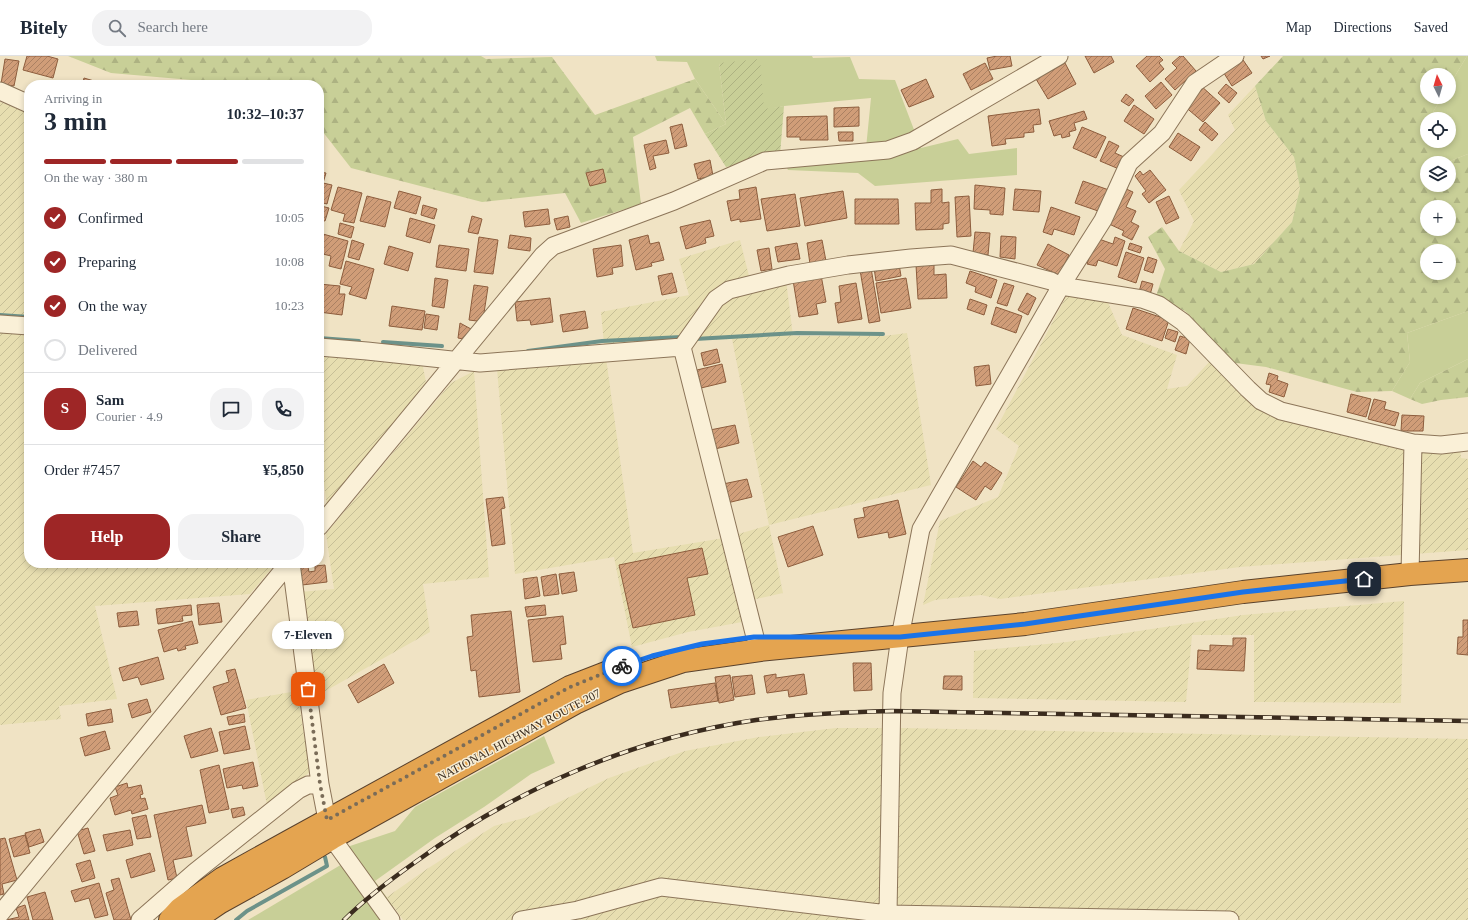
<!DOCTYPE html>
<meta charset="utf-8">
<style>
:root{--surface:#fff;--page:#f2f2f3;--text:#1f2937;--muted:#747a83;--line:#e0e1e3;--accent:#9e2626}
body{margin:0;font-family:"Times New Roman",serif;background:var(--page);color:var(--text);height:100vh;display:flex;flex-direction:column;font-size:15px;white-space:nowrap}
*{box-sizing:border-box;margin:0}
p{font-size:13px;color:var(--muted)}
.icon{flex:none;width:22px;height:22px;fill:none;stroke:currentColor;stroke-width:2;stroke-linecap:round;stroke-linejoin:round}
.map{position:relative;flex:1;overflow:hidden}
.sheet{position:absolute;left:24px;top:24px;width:300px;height:488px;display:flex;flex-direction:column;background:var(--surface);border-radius:16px;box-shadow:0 2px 6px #0003}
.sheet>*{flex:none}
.needle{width:26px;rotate:355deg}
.controls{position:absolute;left:1420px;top:12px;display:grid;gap:8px}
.controls a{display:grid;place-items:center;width:36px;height:36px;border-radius:50%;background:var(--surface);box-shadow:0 2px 6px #0003;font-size:20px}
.pin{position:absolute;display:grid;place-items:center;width:34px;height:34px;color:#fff;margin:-17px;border-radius:8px;box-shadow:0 2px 6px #0006}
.courier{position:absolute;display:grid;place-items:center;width:40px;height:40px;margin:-20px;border:3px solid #1a73e8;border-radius:50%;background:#fff;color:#222;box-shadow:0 1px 5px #0007}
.bubble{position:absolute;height:28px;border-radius:14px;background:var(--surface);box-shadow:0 2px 6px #0003;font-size:13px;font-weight:600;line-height:28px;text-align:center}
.headline em{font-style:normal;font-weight:600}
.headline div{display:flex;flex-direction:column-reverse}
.headline{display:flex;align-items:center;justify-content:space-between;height:68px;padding:0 20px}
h1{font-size:26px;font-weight:600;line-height:30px}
.bar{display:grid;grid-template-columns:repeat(4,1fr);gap:6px 4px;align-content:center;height:48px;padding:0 20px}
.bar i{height:5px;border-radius:3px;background:var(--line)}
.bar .on{background:var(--accent)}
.bar p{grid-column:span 4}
.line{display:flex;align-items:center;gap:10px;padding:0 20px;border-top:1px solid var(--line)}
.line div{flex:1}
.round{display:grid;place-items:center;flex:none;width:42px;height:42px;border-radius:16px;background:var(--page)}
ol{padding:0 20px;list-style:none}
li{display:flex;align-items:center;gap:12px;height:44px}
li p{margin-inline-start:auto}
li .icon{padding:4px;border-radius:50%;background:var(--accent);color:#fff;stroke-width:4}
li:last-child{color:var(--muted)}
li i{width:22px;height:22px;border:2px solid var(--line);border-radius:50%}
.cta{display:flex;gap:8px;margin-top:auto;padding:8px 20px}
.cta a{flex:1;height:46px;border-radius:16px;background:var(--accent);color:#fff;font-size:16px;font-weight:600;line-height:46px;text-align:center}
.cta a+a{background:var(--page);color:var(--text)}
header{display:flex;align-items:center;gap:24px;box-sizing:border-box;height:56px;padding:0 20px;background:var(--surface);border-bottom:1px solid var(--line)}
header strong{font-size:19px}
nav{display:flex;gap:22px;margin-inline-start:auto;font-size:14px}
.search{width:280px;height:36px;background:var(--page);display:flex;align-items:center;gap:10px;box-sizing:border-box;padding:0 14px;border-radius:16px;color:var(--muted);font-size:15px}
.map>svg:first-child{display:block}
</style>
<header>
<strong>Bitely</strong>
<div class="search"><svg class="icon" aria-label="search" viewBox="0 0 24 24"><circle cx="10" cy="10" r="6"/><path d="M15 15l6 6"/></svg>Search here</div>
<nav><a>Map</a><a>Directions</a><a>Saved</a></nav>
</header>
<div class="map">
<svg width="1468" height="864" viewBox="0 0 1468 864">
<defs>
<pattern id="farmland-furrows" width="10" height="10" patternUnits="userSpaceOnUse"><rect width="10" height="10" fill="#e7deb0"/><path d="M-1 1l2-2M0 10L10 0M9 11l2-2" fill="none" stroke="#c7bf97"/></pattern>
<pattern id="forest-firs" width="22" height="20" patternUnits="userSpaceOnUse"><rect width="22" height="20" fill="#c8cf97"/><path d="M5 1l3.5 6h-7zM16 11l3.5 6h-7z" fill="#adb282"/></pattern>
<pattern id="garden-furrows" width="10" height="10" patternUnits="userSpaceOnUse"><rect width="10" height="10" fill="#c8cf97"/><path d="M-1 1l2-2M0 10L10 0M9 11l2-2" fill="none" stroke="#adb282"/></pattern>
<pattern id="building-hatch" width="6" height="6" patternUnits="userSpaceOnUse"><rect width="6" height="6" fill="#d09d78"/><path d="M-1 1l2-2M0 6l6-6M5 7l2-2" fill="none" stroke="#aa8062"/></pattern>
</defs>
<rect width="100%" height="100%" fill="#f0e3c4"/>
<path fill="url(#farmland-furrows)" d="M1255,30L1266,65L1294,101L1300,132L1292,166L1254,208L1221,216L1179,195L1194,165L1179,134L1235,74L1228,59Z
M0,46L29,57V507H276L250,538L95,550L117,643L59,650L61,663L0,669Z
M740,184L752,232L786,224L793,280H884L907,277L931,429L769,469L783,537L752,544L735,479L769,469L732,283L604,288L601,256L689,239L679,203Z
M1068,237L1107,244L1122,279L1177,299L1167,333L1187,330L1211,304L1246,338L1460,392L1461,402L1468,403V494L1240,511L1000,543L981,539L935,544L923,549L940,465L998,441L1019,390L996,373Z
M319,298L422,306L426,326L327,450L319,391Z
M606,302L633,497L724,482L742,566L688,576L632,591L614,501L515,518L497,313Z
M474,315L489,521L423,528L430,576L313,642L300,536L334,533L326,478L451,327Z
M1404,545L1401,647L1254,646V579H1192L1186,646L973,642L974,595L1067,586L1243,559Z
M297,635L310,716L267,749L246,644Z
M836,672H902L1468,683V864H403L387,841L427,813L494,770L528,761L609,722L685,695L759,681Z"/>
<path fill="#c8cf97" d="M655,0H812L813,2L850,1L859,23L895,24L921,92L958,83L969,98L1017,92V119L875,130L858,117L788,114L780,99L866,92L871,42L784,50L764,54L719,7L726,68L695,23L687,6L657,5Z
M1467,0H1468V98L1445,107H1434V85H1449V63H1433V56L1442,41H1449V30Z
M1468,255V303L1420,327L1410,343L1392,335L1410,306L1407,277Z
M544,680L555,707L531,718L484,751L435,782L375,825L393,850L380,864H248L354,801L347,791L395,775L415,751Z"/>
<path fill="url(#forest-firs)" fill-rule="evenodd" d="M68,0H481L486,3L552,1L595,59L695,23L726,68L705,78L690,52L633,81L641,148L581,167L565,137L482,146L351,112L319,71V29H222L214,26L111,17Z
M1283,0H1467L1449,30V19H1427V41H1442L1433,56V63H1427V85H1434V107H1427V129H1449V107H1445L1468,98V255L1407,277L1410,306L1392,335L1357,336L1266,311L1235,307L1185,255L1156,240L1165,213L1148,181L1162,171L1179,195L1221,216L1254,208L1292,166L1300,132L1294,101L1266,65L1255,30ZM1427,151H1449V173H1427ZM1427,195H1449V217H1427Z
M1468,303V341L1441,344L1422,348L1410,343L1420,327Z"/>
<path fill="url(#garden-furrows)" d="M760,3L764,53L784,50L780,99L726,111L705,78L726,68L719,7Z"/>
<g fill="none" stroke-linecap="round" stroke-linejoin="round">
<path stroke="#6c9289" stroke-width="4" d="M0,259L29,261
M319,282L359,285
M695,283L797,277L883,278
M383,286L442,290
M528,295L602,285L682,281
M236,864L247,855L327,810L325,801"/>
</g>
<path fill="url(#building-hatch)" stroke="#8d5d3d" d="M27,0H47L58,3L53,22L23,14Z
M997,0H1010L1012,10L990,14L987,2Z
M1085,0H1111L1114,6L1094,17Z
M1147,0H1159L1163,4L1159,7L1164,13L1150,26L1136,10Z
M1180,0H1183L1196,15L1175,34L1165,23L1177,12L1172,7Z
M1261,0H1270L1263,3Z
M1241,1L1252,17L1232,30L1222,14Z
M5,3L19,5L14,30L1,28Z
M985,7L993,23L971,34L963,18Z
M1065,7L1076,28L1048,43L1036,23Z
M84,22L94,25L93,29H82Z
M926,23L934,41L909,51L901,34Z
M1161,26L1172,39L1156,53L1145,40Z
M1226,28L1237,37L1229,47L1218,37Z
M1200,29L1220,47L1203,66L1183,49Z
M1126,38L1134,44L1129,50L1121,45Z
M1134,49L1154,63L1144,78L1124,65Z
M859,51V70L834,71V52Z
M1039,53L1041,68L1033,69L1034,76L1024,77V81L1005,83L1006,88L992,90L988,60Z
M1084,55L1087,63L1074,67L1076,74L1069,76L1070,80L1062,82L1061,78L1054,80L1049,65Z
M827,60L828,84H800V81H787V61Z
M1205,66L1218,78L1212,85L1199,74Z
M682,68L687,90L675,93L670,71Z
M1082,71L1106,81L1096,102L1073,92Z
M838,76H853V85H839Z
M1178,77L1200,91L1191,105L1169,91Z
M666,84L669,97L653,100L656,112L650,114L644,89Z
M1109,85L1119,90L1115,97L1124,101L1119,113L1100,105Z
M710,104L713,120L698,123L694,108Z
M603,113L606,126L590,130L586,117Z
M1150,114L1166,134L1149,147L1142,138L1146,135L1135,120L1140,115L1143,119Z
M319,116L326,117L323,127L332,129L327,148L319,146Z
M1083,125L1109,134L1101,156L1075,147Z
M975,129L1005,132L1003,159L990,158V154L974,153Z
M338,131L362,137L354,167L343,165L345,158L331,154Z
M756,131L761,163L740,166V163L731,165L727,145L740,143L739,134Z
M1124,132L1133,136L1126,151L1136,155L1131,166L1139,170L1132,184L1122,179L1124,175L1107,167Z
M942,133V147L949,146V167L943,168V173L916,174L915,147H931V134Z
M1015,133L1041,135L1039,156L1013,154Z
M399,135L421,141L416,158L394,152Z
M843,135L847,162L805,170L800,142Z
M795,138L800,170L767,175L761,143Z
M367,140L391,146L385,171L360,165Z
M969,140L971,180L957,181L955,141Z
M1169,140L1179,162L1166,168L1156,146Z
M855,143H898L899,168H855Z
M423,149L437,153L434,163L421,159Z
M321,150L329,152L325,165L319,164Z
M1051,151L1080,161L1074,179L1054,173L1052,179L1043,176Z
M548,153L550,168L525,171L523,156Z
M472,160L482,163L478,178L468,176Z
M568,160L570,171L557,174L554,163Z
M410,162L435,169L430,187L406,180Z
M710,164L714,180L705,182L706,187L686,193L680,171Z
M340,167L354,171L351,182L338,178Z
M975,176L990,177L988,199L973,197Z
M323,178L348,185L341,213L329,210L331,200L319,197Z
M510,179L531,182L530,195L508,192Z
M648,179L650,188L659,186L664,204L651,207L652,210L636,214L629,184Z
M1001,180L1016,181L1015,203L1000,201Z
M479,181L498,184L493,218L474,216Z
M1115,181L1125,185L1117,210L1098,204L1096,210L1087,208L1096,182L1113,188Z
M352,184L364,188L359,204L348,201Z
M822,184L826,205L810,208L807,187Z
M797,187L800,203L778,206L775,191Z
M1130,187L1142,191L1140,197L1128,193Z
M1048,188L1069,199L1059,219L1037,209Z
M439,189L469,193L466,215L436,211Z
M621,189L623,210L612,212L613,218L597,221L593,193Z
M389,190L413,197L408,215L384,208Z
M769,192L772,213L761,215L757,194Z
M1126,196L1144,202L1136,227L1118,221Z
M1148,201L1157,204L1153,217L1144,214Z
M346,205L374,213L366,243L349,238L352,231L340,228Z
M899,208L901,220L876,225L874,212Z
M934,208V219L946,218L947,242L918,243L916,209Z
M871,212L880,265L869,267L860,214Z
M970,215L997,224L991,242L975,236L976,231L966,227Z
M672,217L677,236L662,239L658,220Z
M821,219L826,246L816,248L818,258L799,261L793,224Z
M435,222L448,224L444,252L432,250Z
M906,222L911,252L881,257L876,227Z
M1142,225L1153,228L1150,239L1139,236Z
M856,227L862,263L838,267L835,247L841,246L839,230Z
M1004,227L1014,230L1007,250L997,247Z
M319,228L340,230L339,238H345L342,259L319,256Z
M474,229L488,231L484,257L477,265L469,264Z
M1027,237L1036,242L1028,259L1018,254Z
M550,242L553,266L531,269L530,264L517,265L515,246Z
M970,243L987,249L984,259L967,253Z
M392,250L425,255L422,274L389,270Z
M996,251L1022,260L1016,277L991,268Z
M1133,252L1169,264L1162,285L1126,273Z
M585,255L588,272L563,276L560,259Z
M426,258L439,260L437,274L424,272Z
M460,267L471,273L463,283L458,282Z
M1168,273L1178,276L1175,286L1165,282Z
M1180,280L1190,283L1186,298L1175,294Z
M717,293L720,306L704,310L701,297Z
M722,308L726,326L701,332L697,314Z
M989,309L991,328L976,330L974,311Z
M1269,317L1278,320L1277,324L1288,328L1284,341L1269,336L1271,329L1266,328Z
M1351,338L1371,343L1366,361L1347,356Z
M1374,343L1386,346L1384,353L1399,357L1395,370L1368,363Z
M1402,359L1424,360L1423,375H1401Z
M735,369L739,387L715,393L710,374Z
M973,405L981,411L985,406L1002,417L991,434L985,430L976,444L956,431Z
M747,423L752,441L727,447L723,428Z
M503,441L505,452L501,453L505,488L492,490L486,443Z
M898,444L906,478L889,482L888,476L858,482L854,463L865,461L863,452Z
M813,470L823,499L788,511L778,481Z
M702,492L708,518L687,522L695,559L633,572L619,509Z
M325,509L327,526L302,529L300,512L308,511L309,516L315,515V510Z
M574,516L577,535L562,538L559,518Z
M556,518L559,538L544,540L541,521Z
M537,521L540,540L525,543L523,523Z
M219,547L222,566L199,569L197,549Z
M191,549L192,559L182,560L183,565L158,568L156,553Z
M545,549L546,559L527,561L525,551Z
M137,555L139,569L119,571L117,557Z
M511,555L520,636L479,641L476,614L471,615L467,581L473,580L471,559Z
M563,560L566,588L560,589L562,603L533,606L528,564Z
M1463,564H1468V599L1457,598L1458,581H1463Z
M192,565L198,587L185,590L186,593L178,595L177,592L164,596L158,574Z
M1233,582H1246L1244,615L1197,613L1198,594L1210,595V589L1233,590Z
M158,601L164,623L141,629L138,621L123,625L119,612Z
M853,607H871L872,634L854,635Z
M384,608L394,627L358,647L348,629Z
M235,613L246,652L221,659L213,631L229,626L226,615Z
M776,618V622L804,618L807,638L789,641L788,634L767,637L764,620Z
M730,619L734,644L719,647L715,621Z
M752,619L755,638L735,641L732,621Z
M944,620H962V634L943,633Z
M715,627L718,645L671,652L668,634Z
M147,643L151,656L132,662L128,648Z
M111,653L113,666L88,670L86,658Z
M244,658L245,666L229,669L227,661Z
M245,670L250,693L224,698L219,676Z
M211,672L218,695L191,702L184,680Z
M105,675L110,693L85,700L80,682Z
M253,706L258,730L243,733L242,729L227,732L223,713Z
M219,709L229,753L209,757L200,714Z
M127,727L128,732L141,729L143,738L140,739L141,743L145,742L148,753L132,758L131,754L115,759L110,742L118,739L115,731Z
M202,749L206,767L186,771L192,800L173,804L177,822L168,824L154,759Z
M243,751L245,759L233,762L231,753Z
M146,759L151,781L137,783L132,762Z
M88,772L95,795L84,798L77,775Z
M40,773L44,786L29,791L25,777Z
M130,774L133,789L107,795L103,779Z
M25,779L30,797L14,801L9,783Z
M5,782L17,824L2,828L4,838L0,839V783Z
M150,797L155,815L131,822L126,804Z
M90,804L95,822L82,826L76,808Z
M119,822L131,864H114L106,837L114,834L111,824Z
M99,827L108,859L95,862L89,842L75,846L71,835Z
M45,836L53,864H33L27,841Z
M25,849L29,864H6L19,861L16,852Z"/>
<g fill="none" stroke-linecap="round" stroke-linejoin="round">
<defs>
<path id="minor" d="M0,35L29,48
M0,268L29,270
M319,291L367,295L480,307L682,291
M319,471L543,199L553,190L674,145L765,105L888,94L913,85L1059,0
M291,507L320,728L327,764L332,782L391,864
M1410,518L1413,387
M755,581L682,291L716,243L729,234L789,219L848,209L911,202L951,199L1051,225L1061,230L1142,243L1159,249L1183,266L1248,333L1261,345L1281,355L1413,387L1441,389L1468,386
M0,858L289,507
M888,858L892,637L900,581L921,473L1061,230L1103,164L1129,107L1162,77L1195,27L1235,0
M140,864L195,816L298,734L308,729L320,728
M521,864L578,854L661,831L888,858L1230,864"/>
<path id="highway" d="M170,864L180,853L223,822L286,787L570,631L624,610
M194,864L219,847L282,812L332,782L577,646L620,626L683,605L760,594L1025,568L1243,536L1410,518L1468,514"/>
</defs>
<use href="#minor" stroke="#8c7559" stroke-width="19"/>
<use href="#highway" stroke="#5a422d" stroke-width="24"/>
<use href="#minor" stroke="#faf0d7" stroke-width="17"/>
<use href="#highway" stroke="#e4a450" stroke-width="22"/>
<defs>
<path id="rail" d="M344,864C365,843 390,824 414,807C515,733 633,682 756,664C801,658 847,656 892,655L1468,665"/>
</defs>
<use href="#rail" stroke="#3b2c1e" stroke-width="4.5"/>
<use href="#rail" stroke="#f7edd4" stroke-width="3" stroke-dasharray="9" stroke-linecap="butt"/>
</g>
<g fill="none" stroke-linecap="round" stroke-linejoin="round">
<path stroke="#7a6c58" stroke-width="4" stroke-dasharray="0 7.2" d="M308,633L320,728L327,764L570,631L622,610"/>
<path stroke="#1a73e8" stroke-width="5" d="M622,610L652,600L702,588L754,581H900L1025,568L1243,536L1364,523"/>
</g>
<g text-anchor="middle" stroke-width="3" stroke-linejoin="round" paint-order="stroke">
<g font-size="12" fill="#3b2c1e" stroke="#f7edd4">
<text transform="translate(519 679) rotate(-28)" y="4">NATIONAL HIGHWAY ROUTE 207</text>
</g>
</g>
</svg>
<div class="controls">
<a><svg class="needle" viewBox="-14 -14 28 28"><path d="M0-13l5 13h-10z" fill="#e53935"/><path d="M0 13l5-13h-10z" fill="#747a83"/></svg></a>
<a><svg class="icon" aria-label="locate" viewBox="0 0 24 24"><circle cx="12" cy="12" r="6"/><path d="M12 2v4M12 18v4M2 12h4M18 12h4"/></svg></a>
<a><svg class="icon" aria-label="layers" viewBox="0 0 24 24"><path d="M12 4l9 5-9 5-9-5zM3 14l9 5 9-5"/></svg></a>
<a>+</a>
<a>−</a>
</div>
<div class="pin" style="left:308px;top:633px;background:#ea580c"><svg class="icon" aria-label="bag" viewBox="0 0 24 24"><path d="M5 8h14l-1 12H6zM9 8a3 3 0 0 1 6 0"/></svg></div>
<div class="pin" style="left:1364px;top:523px;background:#1f2937"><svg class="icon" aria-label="home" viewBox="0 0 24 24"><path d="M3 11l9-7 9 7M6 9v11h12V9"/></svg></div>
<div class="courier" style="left:622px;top:610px"><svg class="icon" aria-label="bike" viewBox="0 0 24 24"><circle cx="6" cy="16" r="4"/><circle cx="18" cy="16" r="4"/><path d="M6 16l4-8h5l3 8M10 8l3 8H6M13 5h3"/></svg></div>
<div class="bubble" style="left:272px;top:565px;width:72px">7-Eleven</div>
<section class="sheet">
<div class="headline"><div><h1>3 min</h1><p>Arriving in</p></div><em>10:32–10:37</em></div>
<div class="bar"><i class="on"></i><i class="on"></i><i class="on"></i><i></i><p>On the way · 380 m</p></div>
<ol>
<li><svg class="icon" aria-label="check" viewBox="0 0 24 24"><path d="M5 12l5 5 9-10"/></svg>Confirmed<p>10:05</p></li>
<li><svg class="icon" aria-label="check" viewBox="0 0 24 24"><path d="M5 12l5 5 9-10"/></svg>Preparing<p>10:08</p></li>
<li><svg class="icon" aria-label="check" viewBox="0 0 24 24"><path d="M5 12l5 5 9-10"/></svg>On the way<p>10:23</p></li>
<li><i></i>Delivered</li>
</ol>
<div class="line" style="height:72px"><b class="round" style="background:var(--accent);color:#fff">S</b><div><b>Sam</b><p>Courier · 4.9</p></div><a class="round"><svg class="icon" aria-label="chat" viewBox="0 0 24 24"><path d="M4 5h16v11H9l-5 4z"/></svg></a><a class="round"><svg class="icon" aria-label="phone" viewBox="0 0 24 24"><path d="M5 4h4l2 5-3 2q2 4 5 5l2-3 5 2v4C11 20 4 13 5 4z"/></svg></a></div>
<div class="line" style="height:52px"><div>Order #7457</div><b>¥5,850</b></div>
<div class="cta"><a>Help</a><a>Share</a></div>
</section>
</div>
